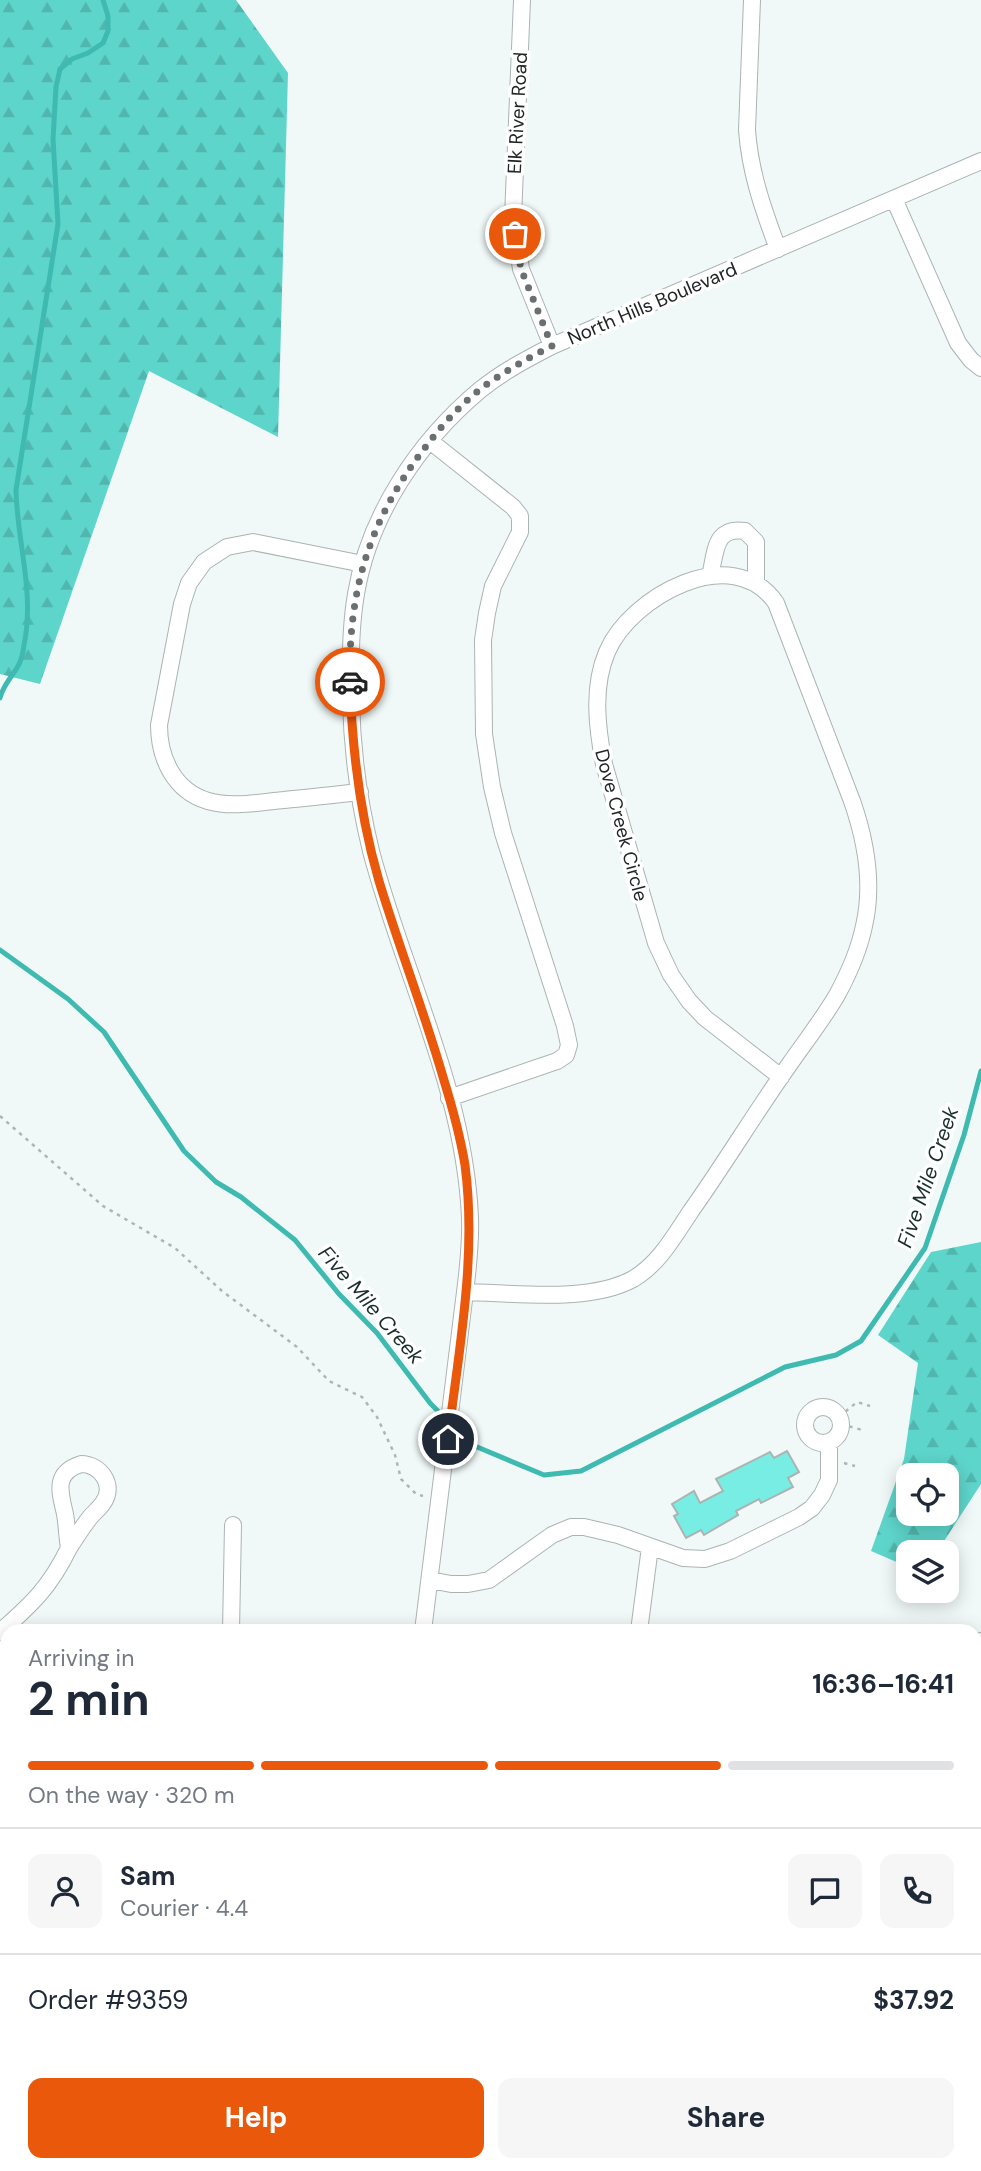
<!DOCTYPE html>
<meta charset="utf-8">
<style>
:root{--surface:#fff;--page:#f6f6f7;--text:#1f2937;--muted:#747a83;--line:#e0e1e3;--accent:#ea580c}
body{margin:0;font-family:"DM Sans",sans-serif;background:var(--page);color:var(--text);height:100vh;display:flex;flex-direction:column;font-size:26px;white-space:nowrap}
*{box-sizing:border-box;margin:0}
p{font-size:23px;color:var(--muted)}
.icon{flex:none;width:38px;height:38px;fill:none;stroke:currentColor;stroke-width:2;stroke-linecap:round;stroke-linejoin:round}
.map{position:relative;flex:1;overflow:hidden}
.panel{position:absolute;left:0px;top:1624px;width:982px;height:548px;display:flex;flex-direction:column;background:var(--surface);border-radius:21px 21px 0 0;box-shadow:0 4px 18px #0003}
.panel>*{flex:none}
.controls{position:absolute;left:896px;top:1463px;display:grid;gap:14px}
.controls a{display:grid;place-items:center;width:63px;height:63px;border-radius:14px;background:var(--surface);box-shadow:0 4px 18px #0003;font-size:35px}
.pin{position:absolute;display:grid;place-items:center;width:60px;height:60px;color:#fff;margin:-30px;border:4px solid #fff;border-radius:50%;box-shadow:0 2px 7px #0007}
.courier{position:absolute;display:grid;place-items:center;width:70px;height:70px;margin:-35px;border:5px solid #ea580c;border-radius:50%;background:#fff;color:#222;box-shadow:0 2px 9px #0007}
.head em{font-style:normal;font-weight:700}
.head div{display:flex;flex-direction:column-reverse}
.head{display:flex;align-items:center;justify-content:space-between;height:119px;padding:0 28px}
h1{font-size:46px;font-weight:700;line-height:52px}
.bar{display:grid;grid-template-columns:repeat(4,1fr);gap:10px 7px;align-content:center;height:84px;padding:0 28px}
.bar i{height:9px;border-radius:5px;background:var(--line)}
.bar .selected{background:var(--accent)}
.bar p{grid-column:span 4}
.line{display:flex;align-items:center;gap:18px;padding:0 28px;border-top:2px solid var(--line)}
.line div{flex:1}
.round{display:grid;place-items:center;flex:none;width:74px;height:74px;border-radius:14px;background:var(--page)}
.cta{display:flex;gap:14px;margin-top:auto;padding:14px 28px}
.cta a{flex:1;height:80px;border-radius:14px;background:var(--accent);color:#fff;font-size:28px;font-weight:700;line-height:80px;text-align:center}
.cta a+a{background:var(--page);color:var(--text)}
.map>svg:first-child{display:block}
</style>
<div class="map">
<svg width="981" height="2171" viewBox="0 0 981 2171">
<defs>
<pattern id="forest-firs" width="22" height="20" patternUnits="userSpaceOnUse" patternTransform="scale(1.75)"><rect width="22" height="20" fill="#5ed5cb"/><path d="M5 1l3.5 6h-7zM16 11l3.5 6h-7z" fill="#51b7ae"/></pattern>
</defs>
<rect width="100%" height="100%" fill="#f0f9f8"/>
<path fill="url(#forest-firs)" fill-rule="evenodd" d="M0,0H236L288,73L278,437L149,371L40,684L0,674Z
M981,1242V1484L937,1552H908V1567L871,1551L904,1459L918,1363L878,1335L931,1252ZM947,1475V1514H908V1475Z"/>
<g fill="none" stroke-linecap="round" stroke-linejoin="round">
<path stroke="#3fbab1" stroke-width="5" d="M0,698C3,685 12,677 18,666C22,660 23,652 24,645C35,593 17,542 16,490L58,224L53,139L56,87L60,69L72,59L88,53L103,43L108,31V16L103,0
M0,950L68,999L104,1032L184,1151L216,1182L241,1197L295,1240L339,1294L377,1333L430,1403L470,1444L544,1475L581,1471L785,1367L836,1355L861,1341L925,1248L964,1135L981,1071"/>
</g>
<path fill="#78ede3" stroke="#acb4b3" stroke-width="2" d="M787,1451L799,1472L788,1478L793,1487L761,1503L759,1499L736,1511L738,1515L704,1535L701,1530L686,1538L674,1516L678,1514L672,1504L694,1491L700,1503L723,1491L716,1479L770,1452L774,1458Z"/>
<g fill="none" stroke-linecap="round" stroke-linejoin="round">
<defs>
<path id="minor" d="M522,0L513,217L521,269L552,346
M752,0L747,130C750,172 763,209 778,249
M894,199L958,343L971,360L981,368
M430,441L513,507L520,516V532L493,586L487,613L483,640L484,734L492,787L503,833L565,1026L569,1045L566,1055L557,1061L449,1098
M710,576C716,552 714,526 745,531L756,542V583
M360,792C335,795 310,797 284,800C261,802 232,808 208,801C174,791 159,758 159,725L182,604L189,583L204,562L227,547L253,542L363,564
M465,1292C516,1293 589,1303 633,1279C659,1264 675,1235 691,1211C725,1163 755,1113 789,1065C805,1042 823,1019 837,995C849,973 859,950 864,926C874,883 866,841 852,801L776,603C733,540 630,597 607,652C592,687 597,728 604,764L656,943L671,975L689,1001L705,1018L781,1077
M805 1425a18 18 0 1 1 36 0a18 18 0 1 1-36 0Z
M81,1464C100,1464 116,1485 103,1503C99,1509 92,1514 88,1520C81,1529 75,1539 69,1548C67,1537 67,1525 65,1514C60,1492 53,1473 81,1464Z
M430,1580L451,1584H468L489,1580L552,1535L571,1527H584L618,1535L683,1558L705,1559L730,1551L799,1517L812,1508L822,1495L829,1480V1442
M231,1631L233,1525
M423,1631L465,1292C468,1268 471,1243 470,1218C465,1091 403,973 371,851C359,802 352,750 351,700C350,665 350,629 356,594C369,515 419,441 480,390C502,372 527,359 552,346L981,161
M639,1631L650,1547
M0,1632C32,1604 50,1587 69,1548
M975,1652L981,1641
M0,1756L7,1773
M975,1933L981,1932
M975,1948L981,1986
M975,2127L981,2116
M230,2165V2171
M799,2165L811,2171
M127,2171V2165
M355,2171V2165
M890,2171L914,2168L926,2165"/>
</defs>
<use href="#minor" stroke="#abb4b3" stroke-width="18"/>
<path stroke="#aeb5b5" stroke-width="2.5" stroke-dasharray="3.5 5" stroke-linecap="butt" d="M0,1116L103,1206L175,1248L222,1291L297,1347L329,1381L362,1397L377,1417L395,1455L401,1479L416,1494L423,1496
M839,1417L857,1402L870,1406
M841,1424L862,1430
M844,1463L855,1466"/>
<use href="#minor" stroke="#fff" stroke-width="16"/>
</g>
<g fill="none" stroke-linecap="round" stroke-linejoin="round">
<path stroke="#6a6f6f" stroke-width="7" stroke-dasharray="0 12.6" d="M350,682C348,591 369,521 424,449C441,426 461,404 483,387C505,371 528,358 552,346L521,269L515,234"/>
<path stroke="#ea580c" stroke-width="9" d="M350,682C352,749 360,816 379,881C399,947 424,1011 443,1077C452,1106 460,1135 465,1165C477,1256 459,1349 448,1439"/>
</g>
<g text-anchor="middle" stroke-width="7" stroke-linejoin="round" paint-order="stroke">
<g font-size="19" fill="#222525" stroke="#fff">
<text transform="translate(517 113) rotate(-87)" y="7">Elk River Road</text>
<text transform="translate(652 303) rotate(-23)" y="7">North Hills Boulevard</text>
<text transform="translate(622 825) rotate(75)" y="7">Dove Creek Circle</text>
</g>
<g font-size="21" font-style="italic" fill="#192f2c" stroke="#fff">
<text transform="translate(928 1177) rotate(-71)" y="7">Five Mile Creek</text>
<text transform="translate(371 1305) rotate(49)" y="7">Five Mile Creek</text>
</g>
</g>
</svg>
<div class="controls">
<a><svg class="icon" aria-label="locate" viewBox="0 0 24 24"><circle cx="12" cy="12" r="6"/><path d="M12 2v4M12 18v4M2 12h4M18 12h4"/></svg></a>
<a><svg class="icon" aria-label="layers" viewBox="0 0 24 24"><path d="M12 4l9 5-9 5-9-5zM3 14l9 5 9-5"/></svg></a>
</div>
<div class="pin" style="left:515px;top:234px;background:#ea580c"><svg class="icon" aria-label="bag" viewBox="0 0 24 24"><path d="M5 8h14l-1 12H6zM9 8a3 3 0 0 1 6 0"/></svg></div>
<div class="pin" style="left:448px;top:1439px;background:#1f2937"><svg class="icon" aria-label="home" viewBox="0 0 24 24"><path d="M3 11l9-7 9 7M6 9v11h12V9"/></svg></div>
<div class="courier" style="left:350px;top:682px"><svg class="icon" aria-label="car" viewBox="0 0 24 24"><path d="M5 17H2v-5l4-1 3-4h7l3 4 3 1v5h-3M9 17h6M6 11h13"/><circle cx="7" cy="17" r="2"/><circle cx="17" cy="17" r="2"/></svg></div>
<section class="panel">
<div class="head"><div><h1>2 min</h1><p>Arriving in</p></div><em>16:36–16:41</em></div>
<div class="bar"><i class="selected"></i><i class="selected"></i><i class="selected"></i><i></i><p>On the way · 320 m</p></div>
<div class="line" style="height:126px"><a class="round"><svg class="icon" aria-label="person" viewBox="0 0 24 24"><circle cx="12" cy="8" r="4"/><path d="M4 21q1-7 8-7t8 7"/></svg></a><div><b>Sam</b><p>Courier · 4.4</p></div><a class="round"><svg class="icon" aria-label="chat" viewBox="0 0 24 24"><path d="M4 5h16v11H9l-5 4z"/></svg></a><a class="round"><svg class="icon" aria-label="phone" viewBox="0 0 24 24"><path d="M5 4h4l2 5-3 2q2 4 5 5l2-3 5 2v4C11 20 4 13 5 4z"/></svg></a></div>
<div class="line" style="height:91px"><div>Order #9359</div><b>$37.92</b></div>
<div class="cta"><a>Help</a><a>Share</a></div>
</section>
</div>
